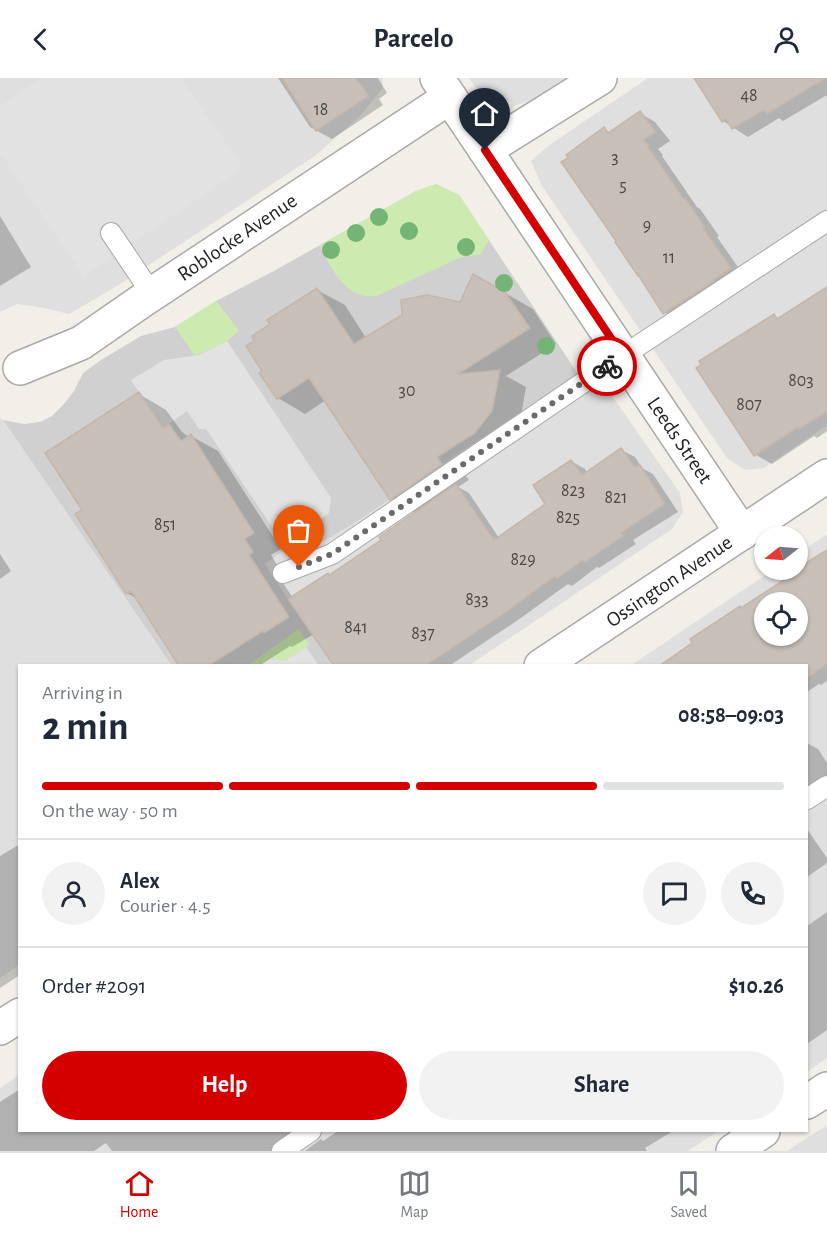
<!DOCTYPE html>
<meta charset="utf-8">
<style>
:root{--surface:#fff;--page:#f2f2f3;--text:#1f2937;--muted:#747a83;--line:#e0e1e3;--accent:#d40000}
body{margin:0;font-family:"Alegreya Sans",sans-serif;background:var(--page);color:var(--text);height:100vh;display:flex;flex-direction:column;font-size:22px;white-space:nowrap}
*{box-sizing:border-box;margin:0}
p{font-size:20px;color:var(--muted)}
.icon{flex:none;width:33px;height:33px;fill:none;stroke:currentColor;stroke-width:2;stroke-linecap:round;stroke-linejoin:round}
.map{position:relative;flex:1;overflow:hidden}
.drawer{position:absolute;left:18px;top:586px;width:790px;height:468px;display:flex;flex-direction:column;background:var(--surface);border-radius:0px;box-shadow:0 2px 4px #0004}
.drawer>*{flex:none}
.needle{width:39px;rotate:253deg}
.fabs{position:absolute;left:754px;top:448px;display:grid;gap:12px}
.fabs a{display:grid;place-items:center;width:54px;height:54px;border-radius:50%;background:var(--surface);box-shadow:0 2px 4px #0004;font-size:30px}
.pin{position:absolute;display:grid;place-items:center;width:51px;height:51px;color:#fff;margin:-62px -26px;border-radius:50% 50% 50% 0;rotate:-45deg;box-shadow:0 0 6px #0007}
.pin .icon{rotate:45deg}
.courier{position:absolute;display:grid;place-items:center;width:60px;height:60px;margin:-30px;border:4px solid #d40000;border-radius:50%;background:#fff;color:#222;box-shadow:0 2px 8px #0007}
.overview em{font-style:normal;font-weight:700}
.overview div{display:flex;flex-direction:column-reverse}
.overview{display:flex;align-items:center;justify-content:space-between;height:102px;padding:0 24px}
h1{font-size:39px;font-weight:700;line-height:45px}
.bar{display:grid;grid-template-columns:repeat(4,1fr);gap:9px 6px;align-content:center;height:72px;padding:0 24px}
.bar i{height:8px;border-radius:4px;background:var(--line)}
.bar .selected{background:var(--accent)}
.bar p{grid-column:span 4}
.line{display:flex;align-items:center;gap:15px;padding:0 24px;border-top:2px solid var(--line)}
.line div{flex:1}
.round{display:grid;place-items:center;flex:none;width:63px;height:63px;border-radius:32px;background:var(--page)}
.cta{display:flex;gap:12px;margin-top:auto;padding:12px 24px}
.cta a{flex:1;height:69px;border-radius:36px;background:var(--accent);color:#fff;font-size:24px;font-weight:700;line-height:69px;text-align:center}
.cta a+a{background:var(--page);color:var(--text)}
header{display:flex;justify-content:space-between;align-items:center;height:78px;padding:0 24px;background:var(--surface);font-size:27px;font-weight:700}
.dock{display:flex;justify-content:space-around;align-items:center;height:84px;border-top:2px solid var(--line);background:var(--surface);font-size:16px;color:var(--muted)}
.dock a{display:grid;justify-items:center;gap:3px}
.dock .selected{color:var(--accent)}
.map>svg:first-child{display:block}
</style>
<header><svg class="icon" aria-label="back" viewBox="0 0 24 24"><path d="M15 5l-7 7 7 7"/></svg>Parcelo<svg class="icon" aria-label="person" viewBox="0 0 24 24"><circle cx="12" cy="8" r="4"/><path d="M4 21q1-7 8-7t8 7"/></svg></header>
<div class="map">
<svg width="827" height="1073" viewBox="0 0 827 1073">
<rect width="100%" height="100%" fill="#f2efe9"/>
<path fill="#e0dfdf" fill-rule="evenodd" d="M0,0H383L382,11L361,37L315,78L117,208L69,236L44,230L17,226L0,234Z
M469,0H566L528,23L512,29L511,23H493L476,10Z
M648,0H827V347L764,390L745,392L727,380L542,108L531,83L548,68Z
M578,296L603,305L680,415L683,434L672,451L468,588H333L265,486L304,458L324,463L353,446Z
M0,340L3,342L172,588H20L19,887L0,900Z
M827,456V980L807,994V588H630L773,492H798V476ZM765,525H798V558H765Z
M19,997L20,1053H718L688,1073H0V1010Z
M827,1047V1073H787Z"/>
<path fill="#d0d0d0" d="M436,106L459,117L578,296L353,446L324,463L304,458L265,486L333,588H172L3,342L24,346L40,344L52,338L64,326L74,313L83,295L101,282L141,258L175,249L216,223L272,194L416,113Z"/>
<path fill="#cdebb0" d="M436,106L459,117L489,162L480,177L467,178L457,181L376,218C344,221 333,191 319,168L416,113Z
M216,223L239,253L227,263L195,278L175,249Z
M299,551L309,567L285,583L270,581L259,588H247Z"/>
<path fill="#e2e2e2" d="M41,0H181L243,90L84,198L0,75V28Z
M227,263L331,420L329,435L312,447L299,451L281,462L206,351H199L187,333L163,350L131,302L164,282L199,277Z
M306,569L319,588H259L270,581L285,583Z"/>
<path fill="#0003" fill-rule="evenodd" d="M278,0H378L387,15L379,21L383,27L332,61L310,49Z
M696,0H827V17L783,43L779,40L748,59L723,43Z
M640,35L655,44L670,63L658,71L663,77L662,78L697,129L700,131L719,158L717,159L745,199L679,243L664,234L604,51L611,55Z
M0,138L31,189L0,208Z
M827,210V353L817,360L814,358L772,386L756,377L774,238L779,241Z
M317,212L345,227L366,260L461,226L505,215L533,231L556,266L506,298L526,309L519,348L464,395L469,402L458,409L469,415L499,460L548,426L571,383L585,391L587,395L621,372L635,379L642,390L653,396L678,434L633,462L636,466L599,490L597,489L572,508L568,506L518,542L449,588H336L314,556L292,569L290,568L259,588H181L139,522L127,515L77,437L84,432L139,316L166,332L182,354L189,359L191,358L218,373L281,471L271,477L279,490L275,493L293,520L330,498L383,462L416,435L391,421L326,322L305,336L278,320Z
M827,473V603L821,607L819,606L807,614V588H669L742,532L792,498L790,497ZM765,525H798V558H765Z
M0,476L11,493L0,501Z
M807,665L818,671L827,685V707L807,720Z
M807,751L827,780V785L807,799Z
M20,766V897L0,910V778Z
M827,834V952L807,966V848Z
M20,1011V1053H316L287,1073H112L106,1065L94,1073H0V1024Z
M338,1053H673L645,1070L647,1073H305L321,1061L323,1063Z"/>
<path fill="#c7bfb8" stroke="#c4b6ab" stroke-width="1.5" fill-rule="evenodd" d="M282,0H356L369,18L316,53Z
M694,0H826L767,36L764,32L732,51L726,41L722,44Z
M640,33L656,54L644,62L649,68L648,69L684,121L685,120L705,149L703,150L731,190L711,204V205L663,236L639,198H638L615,164L616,163L561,84L568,80L566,77L604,49L608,55Z
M473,196L505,214L530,250L458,296L500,292L492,333L475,355L437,379L442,386L390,422L309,300L277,321L259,295L262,293L246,268L254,263L252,258L270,246L267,242L317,210L354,266L402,237L401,222L427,217L460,224Z
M827,209V334L799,351L798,349L754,378L696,290L701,287L699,283L774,236L777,241Z
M139,314L163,350L169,346L181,363L191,356L254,455L245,461L253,474L249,477L289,539L264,555L263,553L208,588H179L131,513L126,516L75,436L82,432L45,375Z
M621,370L635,389L640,387L665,426L621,455L623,458L585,484L583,482L557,501L555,498L505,535L425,588H334L288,521L328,495L329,497L381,462L379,459L456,406L494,462L545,426L533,407L571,382L582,397Z
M827,472V586L807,600V588H659L692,565L690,561L740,528L741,530L790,498L788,496L795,492H798V490ZM765,525H798V558H765Z"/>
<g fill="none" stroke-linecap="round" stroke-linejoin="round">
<defs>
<path id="service" d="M111,155L152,216
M283,495L332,476L600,293L827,143
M807,721L827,708
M282,1073L311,1053"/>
<path id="minor" d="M437,0L742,455
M485,72L600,0
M20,290L81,265L143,222L450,19
M807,1024L827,1011
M733,1073L763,1053"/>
<path id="tertiary" d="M541,588L827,398
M0,950L20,937"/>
</defs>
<use href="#service" stroke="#a9a9a9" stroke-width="22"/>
<use href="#minor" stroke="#a9a9a9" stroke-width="36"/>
<use href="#tertiary" stroke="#a9a9a9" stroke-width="36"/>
<use href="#service" stroke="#fff" stroke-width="20"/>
<use href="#minor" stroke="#fff" stroke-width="33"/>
<use href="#tertiary" stroke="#fff" stroke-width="33"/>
</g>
<g fill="#74b475">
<circle cx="379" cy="139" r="9"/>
<circle cx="409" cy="153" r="9"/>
<circle cx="356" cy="155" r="9"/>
<circle cx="466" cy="169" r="9"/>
<circle cx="331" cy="172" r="9"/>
<circle cx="504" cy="205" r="9"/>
<circle cx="546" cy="268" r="9"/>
</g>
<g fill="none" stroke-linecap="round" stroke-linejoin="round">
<path stroke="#6b6a68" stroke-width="6" stroke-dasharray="0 10.8" d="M299,489L332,476L607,288"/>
<path stroke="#d40000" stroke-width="8" d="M485,72L623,278L607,288"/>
</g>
<g text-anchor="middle" stroke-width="5" stroke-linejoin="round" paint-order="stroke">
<g font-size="18" fill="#4b4948">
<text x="749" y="23">48</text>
<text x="321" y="37">18</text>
<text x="615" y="85">3</text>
<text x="623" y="113">5</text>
<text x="647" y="153">9</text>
<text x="669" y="185">11</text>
<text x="801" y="308">803</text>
<text x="407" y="318">30</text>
<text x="749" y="332">807</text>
<text x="573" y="418">823</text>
<text x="616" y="425">821</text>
<text x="568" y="445">825</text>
<text x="165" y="452">851</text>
<text x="523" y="487">829</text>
<text x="477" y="527">833</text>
<text x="356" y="555">841</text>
<text x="423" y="561">837</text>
</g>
<g font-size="21" fill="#222" stroke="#fff">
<text transform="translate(237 159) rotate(-34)" y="7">Roblocke Avenue</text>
<text transform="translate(680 362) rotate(56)" y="7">Leeds Street</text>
<text transform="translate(669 503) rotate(-34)" y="7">Ossington Avenue</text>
</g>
</g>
</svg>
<div class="fabs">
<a><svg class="needle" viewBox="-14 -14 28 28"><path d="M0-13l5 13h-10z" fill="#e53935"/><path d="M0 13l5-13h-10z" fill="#747a83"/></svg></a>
<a><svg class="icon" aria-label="locate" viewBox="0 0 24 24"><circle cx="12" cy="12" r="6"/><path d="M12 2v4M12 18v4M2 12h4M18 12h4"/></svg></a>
</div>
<div class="pin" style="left:299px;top:489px;background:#ea580c"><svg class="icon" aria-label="bag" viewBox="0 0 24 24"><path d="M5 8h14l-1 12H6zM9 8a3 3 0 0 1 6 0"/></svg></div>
<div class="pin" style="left:485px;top:72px;background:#1f2937"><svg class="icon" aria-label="home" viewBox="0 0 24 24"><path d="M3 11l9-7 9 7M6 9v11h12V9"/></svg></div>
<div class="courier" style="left:607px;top:288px"><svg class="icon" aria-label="bike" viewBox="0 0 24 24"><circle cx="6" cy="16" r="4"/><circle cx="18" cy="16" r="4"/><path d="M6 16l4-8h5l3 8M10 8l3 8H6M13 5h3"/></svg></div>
<section class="drawer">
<div class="overview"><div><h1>2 min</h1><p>Arriving in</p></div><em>08:58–09:03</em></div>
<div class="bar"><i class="selected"></i><i class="selected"></i><i class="selected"></i><i></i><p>On the way · 50 m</p></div>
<div class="line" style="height:108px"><a class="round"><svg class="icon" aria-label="person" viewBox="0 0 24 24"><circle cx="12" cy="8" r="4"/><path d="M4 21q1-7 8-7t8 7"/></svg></a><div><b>Alex</b><p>Courier · 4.5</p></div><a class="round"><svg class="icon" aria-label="chat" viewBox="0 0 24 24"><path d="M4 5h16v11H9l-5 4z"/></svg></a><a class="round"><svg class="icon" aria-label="phone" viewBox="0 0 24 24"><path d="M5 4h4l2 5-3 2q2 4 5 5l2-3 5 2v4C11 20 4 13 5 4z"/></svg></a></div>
<div class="line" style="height:78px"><div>Order #2091</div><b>$10.26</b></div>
<div class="cta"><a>Help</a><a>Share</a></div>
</section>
</div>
<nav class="dock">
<a class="selected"><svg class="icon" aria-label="home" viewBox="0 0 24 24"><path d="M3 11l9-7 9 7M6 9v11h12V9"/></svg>Home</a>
<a><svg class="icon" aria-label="map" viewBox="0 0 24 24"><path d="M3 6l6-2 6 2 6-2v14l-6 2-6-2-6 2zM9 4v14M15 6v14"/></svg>Map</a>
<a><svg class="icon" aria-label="saved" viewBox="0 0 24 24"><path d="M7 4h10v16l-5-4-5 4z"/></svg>Saved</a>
</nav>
